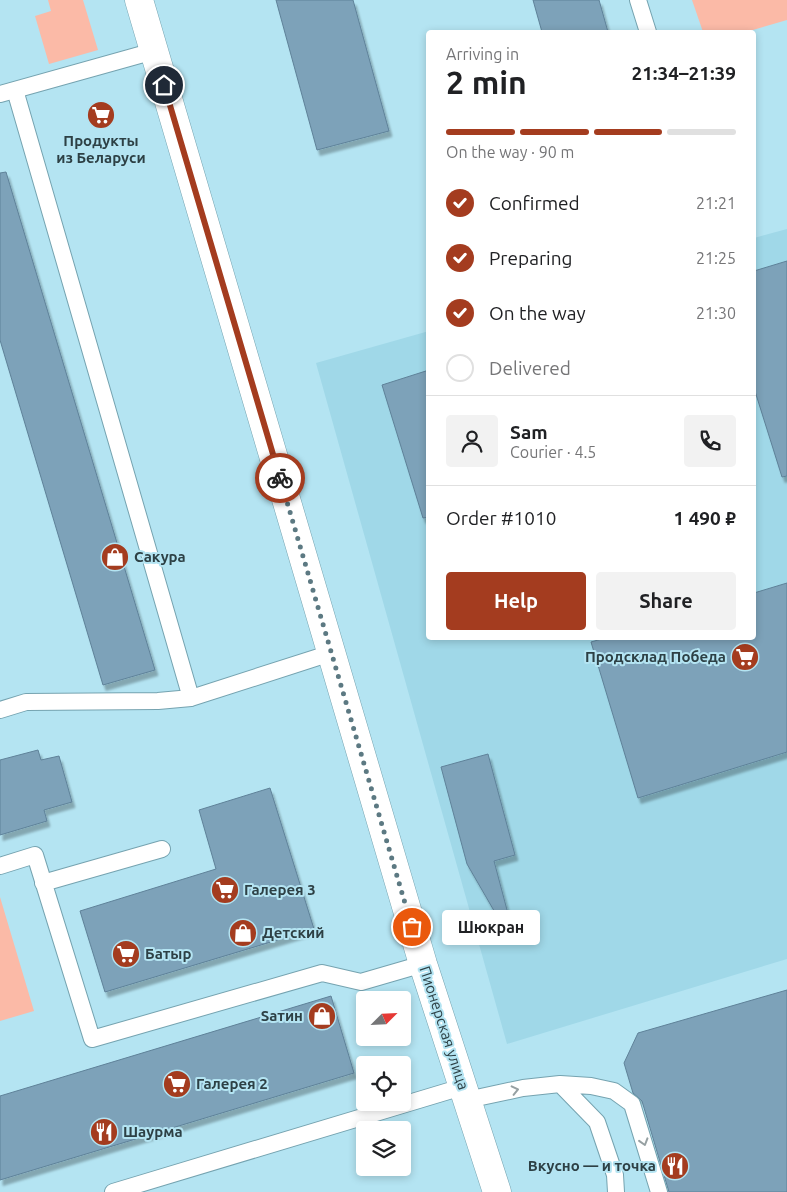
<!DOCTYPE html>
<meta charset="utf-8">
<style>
:root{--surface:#fff;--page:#f2f2f2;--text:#202124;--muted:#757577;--line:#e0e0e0;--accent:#a43c1f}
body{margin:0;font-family:Ubuntu,sans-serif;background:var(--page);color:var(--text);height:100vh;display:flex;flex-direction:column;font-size:19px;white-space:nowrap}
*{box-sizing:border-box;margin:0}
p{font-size:16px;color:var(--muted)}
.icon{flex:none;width:28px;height:28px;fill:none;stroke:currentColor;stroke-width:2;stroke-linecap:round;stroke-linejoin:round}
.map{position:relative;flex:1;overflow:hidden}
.sheet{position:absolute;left:426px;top:30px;width:330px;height:610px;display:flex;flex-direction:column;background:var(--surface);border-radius:5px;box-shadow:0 2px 8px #0003}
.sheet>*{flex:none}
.needle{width:32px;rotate:66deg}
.fabs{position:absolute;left:356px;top:991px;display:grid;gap:10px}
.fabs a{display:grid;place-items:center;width:55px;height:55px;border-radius:5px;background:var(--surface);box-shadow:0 2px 8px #0003;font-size:25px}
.pin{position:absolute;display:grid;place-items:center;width:42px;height:42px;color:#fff;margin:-21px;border:2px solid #fff;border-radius:50%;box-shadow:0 1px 5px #0007}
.courier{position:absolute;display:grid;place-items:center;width:50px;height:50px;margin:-25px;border:4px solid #a43c1f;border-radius:50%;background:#fff;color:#222;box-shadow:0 1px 6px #0007}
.bubble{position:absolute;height:35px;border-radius:5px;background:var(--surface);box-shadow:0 2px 8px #0003;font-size:16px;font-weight:700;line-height:35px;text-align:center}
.summary em{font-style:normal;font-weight:700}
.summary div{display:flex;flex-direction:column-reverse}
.summary{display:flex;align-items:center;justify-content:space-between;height:85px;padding:0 20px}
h1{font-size:32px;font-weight:700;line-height:38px}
.bar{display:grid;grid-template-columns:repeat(4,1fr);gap:8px 5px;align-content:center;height:60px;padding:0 20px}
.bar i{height:6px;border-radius:4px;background:var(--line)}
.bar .selected{background:var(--accent)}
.bar p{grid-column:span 4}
.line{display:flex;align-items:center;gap:12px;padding:0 20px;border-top:1px solid var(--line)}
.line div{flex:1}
.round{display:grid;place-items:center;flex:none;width:52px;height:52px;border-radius:5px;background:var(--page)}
ol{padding:0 20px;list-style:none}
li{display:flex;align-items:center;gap:15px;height:55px}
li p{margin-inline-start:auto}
li .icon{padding:5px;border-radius:50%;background:var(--accent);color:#fff;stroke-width:4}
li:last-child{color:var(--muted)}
li i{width:28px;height:28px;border:2px solid var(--line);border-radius:50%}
.action{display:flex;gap:10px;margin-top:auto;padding:10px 20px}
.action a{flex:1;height:58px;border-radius:5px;background:var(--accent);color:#fff;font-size:20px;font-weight:700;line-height:58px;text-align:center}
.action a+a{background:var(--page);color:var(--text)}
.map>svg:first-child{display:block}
</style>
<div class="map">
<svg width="787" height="1192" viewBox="0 0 787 1192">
<defs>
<filter id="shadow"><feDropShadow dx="3" dy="5.5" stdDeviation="1" flood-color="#0004"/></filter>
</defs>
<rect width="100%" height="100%" fill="#b4e4f2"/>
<path fill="#a0d8e8" d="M787,229V959L507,1044L316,363L429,331V638H754V238Z"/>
<path fill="#fbbaa7" d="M48,0H83L98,50L49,64L35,16L51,11Z
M692,0H787V20L746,32H703Z
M0,897L34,1011L0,1021Z"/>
<path fill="#7da2b9" stroke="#5f8299" filter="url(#shadow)" d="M276,0H353L389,131L317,150Z
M533,0H599L608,32H542Z
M6,172L155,670L103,685L0,340V173Z
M787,261V476L782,477L754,388V271Z
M429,370V517L423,518L382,385Z
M787,583V752L638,798L591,642L605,638H754V593Z
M38,750L41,760L59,756L72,802L44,810L47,821L0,835V760Z
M488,754L515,855L494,861L511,925L504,928L467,864L441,767Z
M270,788L314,929L105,992L80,911L216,869L199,810Z
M787,990V1192H669L642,1101L633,1093L624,1063L638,1033Z
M331,996L354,1073L0,1180V1096Z"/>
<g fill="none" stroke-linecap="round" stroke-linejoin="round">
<defs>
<path id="service" d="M638,0L648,32
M15,90L191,698
M0,94L154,51
M0,710L26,702L158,701L191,698L331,653
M0,866L35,855L92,1039L322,973L361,982L423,964
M43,883L162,849
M560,1084L597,1122L615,1175L616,1192
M467,1100L523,1088L560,1084L591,1086L614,1091L632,1104L659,1192
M113,1192L462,1087"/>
<path id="secondary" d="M139,0L423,964L497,1192"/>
</defs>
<use href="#service" stroke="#75a3b0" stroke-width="18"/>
<use href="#secondary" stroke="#75a3b0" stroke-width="29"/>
<use href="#service" stroke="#fff" stroke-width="16"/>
<use href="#secondary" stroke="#fff" stroke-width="28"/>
</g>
<defs><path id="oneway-chevron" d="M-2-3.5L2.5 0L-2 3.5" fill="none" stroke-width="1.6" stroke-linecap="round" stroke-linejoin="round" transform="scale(1.25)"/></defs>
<g stroke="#96a0a2">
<use href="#oneway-chevron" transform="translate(515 1090) rotate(-13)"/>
<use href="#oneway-chevron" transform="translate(644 1142) rotate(73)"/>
</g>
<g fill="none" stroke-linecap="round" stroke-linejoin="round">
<path stroke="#5c7982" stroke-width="5" stroke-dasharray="0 9" d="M280,478L412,927"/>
<path stroke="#a43c1f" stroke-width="6" d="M164,85L280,478"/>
</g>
<defs>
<symbol id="supermarket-disc" viewBox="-11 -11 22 22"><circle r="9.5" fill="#a43c1f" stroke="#b4e4f2"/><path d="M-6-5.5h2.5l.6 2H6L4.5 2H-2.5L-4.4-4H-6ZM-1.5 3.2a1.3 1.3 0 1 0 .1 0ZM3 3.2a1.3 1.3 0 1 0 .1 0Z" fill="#fff"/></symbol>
<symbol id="shop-disc" viewBox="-11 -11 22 22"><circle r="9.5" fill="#a43c1f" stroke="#b4e4f2"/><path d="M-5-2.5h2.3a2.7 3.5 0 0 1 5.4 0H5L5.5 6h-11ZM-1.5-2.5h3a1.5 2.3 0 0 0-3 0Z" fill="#fff"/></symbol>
<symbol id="restaurant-disc" viewBox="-11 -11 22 22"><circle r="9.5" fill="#a43c1f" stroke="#b4e4f2"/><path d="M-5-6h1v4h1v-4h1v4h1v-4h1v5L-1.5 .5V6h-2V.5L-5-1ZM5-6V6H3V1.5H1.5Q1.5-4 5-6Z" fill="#fff"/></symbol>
</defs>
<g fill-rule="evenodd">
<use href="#supermarket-disc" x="85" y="99" width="32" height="32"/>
<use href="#shop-disc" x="99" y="541" width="32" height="32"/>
<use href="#supermarket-disc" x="729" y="641" width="32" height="32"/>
<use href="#supermarket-disc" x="209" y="874" width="32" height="32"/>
<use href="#shop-disc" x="227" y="917" width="32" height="32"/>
<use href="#supermarket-disc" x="110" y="938" width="32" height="32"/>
<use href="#shop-disc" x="306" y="1000" width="32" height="32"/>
<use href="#supermarket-disc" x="161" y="1068" width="32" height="32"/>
<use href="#restaurant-disc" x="88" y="1116" width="32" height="32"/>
<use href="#restaurant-disc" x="659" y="1150" width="32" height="32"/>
</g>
<g text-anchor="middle" stroke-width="4" stroke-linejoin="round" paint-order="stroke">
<g font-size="15" font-weight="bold" fill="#2d4045" stroke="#b4e4f2" text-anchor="start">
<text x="101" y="146" text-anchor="middle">Продукты<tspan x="101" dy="17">из Беларуси</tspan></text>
<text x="134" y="562">Сакура</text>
<text x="726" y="662" text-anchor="end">Продсклад Победа</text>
<text x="244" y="895">Галерея 3</text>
<text x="262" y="938">Детский</text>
<text x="145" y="959">Батыр</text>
<text x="303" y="1021" text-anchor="end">Sатин</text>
<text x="196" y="1089">Галерея 2</text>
<text x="123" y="1137">Шаурма</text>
<text x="656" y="1171" text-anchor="end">Вкусно — и точка</text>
</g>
<g font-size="15" fill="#2d4045" stroke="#b4e4f2">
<text transform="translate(444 1028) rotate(72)" y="5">Пионерская улица</text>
</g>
</g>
</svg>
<div class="fabs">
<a><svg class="needle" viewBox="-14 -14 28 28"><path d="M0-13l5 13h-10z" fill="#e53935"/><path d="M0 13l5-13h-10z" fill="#757577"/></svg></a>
<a><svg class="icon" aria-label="locate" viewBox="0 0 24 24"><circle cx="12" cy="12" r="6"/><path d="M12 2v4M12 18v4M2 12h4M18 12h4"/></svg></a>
<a><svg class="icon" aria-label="layers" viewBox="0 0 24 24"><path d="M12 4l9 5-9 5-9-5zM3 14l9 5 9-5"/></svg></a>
</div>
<div class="pin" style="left:412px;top:927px;background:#ea580c"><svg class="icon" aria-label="bag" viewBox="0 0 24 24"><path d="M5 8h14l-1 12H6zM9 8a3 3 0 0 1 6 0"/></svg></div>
<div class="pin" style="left:164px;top:85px;background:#1f2937"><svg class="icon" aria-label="home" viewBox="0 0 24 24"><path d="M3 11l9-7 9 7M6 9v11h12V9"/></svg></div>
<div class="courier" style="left:280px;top:478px"><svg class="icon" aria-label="bike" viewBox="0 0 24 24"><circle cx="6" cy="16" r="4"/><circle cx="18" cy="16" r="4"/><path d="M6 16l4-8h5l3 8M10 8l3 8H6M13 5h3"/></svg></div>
<div class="bubble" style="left:442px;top:910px;width:98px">Шюкран</div>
<section class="sheet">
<div class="summary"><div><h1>2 min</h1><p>Arriving in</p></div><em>21:34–21:39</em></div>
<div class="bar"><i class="selected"></i><i class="selected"></i><i class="selected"></i><i></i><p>On the way · 90 m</p></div>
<ol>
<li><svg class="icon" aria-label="check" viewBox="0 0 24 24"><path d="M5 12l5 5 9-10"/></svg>Confirmed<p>21:21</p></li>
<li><svg class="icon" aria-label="check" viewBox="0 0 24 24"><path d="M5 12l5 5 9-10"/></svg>Preparing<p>21:25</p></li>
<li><svg class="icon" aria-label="check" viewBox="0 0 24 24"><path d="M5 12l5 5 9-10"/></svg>On the way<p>21:30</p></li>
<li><i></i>Delivered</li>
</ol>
<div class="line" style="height:90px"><a class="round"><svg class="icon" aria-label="person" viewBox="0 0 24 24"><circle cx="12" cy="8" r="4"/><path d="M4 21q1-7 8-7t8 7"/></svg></a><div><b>Sam</b><p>Courier · 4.5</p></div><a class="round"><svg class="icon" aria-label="phone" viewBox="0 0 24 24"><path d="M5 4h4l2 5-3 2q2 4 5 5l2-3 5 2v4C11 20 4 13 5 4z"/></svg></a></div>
<div class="line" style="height:65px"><div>Order #1010</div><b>1 490 ₽</b></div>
<div class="action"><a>Help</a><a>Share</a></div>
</section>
</div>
